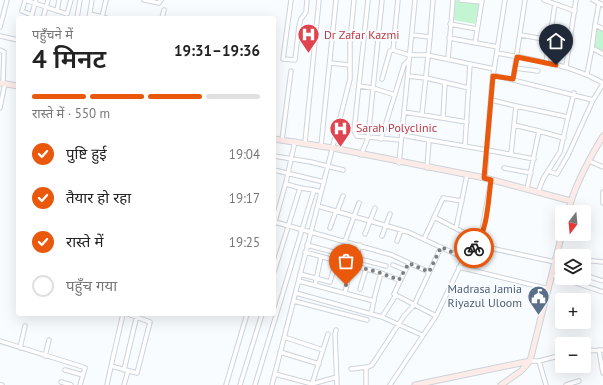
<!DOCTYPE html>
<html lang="hi">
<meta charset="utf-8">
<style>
:root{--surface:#fff;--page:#f6f6f6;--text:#222;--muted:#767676;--line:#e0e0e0;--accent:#ea580c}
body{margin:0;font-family:"PT Sans","Noto Sans Devanagari",sans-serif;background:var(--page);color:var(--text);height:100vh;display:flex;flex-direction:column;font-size:15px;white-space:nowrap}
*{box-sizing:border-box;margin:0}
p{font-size:13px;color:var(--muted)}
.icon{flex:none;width:22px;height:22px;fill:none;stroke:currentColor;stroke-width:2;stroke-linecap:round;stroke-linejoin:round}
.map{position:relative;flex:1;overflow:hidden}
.panel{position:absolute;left:16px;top:16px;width:260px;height:300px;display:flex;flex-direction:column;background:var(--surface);border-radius:4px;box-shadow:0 4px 16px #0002}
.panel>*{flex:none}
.needle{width:26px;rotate:196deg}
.controls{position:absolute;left:555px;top:205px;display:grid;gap:8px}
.controls a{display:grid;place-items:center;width:36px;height:36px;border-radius:4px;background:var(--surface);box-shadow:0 4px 16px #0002;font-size:20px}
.pin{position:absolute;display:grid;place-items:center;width:34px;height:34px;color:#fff;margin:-41px -17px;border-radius:50% 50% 50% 0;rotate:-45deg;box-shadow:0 0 4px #0007}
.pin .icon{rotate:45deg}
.courier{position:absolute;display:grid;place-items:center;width:40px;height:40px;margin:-20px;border:3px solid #ea580c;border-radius:50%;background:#fff;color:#222;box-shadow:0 1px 5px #0007}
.overview em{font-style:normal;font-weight:600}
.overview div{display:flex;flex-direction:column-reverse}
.overview{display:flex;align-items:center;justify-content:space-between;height:68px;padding:0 16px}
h1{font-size:26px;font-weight:600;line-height:30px}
.bar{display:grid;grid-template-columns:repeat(4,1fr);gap:6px 4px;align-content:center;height:48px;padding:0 16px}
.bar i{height:5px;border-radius:3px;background:var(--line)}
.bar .on{background:var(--accent)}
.bar p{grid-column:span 4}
ol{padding:0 16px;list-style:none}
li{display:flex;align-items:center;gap:12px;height:44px}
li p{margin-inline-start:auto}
li .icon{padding:4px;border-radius:50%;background:var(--accent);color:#fff;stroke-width:4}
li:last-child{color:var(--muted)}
li i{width:22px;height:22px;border:2px solid var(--line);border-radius:50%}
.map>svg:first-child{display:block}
</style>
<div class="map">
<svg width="603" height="385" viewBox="0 0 603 385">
<rect width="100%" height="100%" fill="#f9fcff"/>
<path fill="#c4f5d2" d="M455,0H480L475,24L453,20Z
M597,29L603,31V51L594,46Z"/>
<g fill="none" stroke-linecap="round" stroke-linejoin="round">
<defs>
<path id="street" d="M25,0L67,14L71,0
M144,0L159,3L161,0
M291,0L283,59L295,60L299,26L301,19L306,12L307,0
M368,0L354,131L357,136L401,140
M398,0L393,50L409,55H427L494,69
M461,0L482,2
M505,0L492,82L487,150L534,159
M544,0L575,11
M593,0L603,5
M25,1L22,11L32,15
M57,11L59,0
M90,14L106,18
M102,17L106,0
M31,18L36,0
M43,18L48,0
M77,18L80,0
M89,18L92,0
M162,18L164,10
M450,24L477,29
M595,25L599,3
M0,27L7,0
M603,29L595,25L592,48L603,54
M412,35L430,37L433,0
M521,35L549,40
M0,36L18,40
M449,38L498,47
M475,43L482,0
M0,50L4,52L3,83
M497,53C535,60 569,64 603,83
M448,59L453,0
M330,63L350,65
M546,63L555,4
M566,66L576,0
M515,68L538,71
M587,74L592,48
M493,75L593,100
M408,76L426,78L469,88
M382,79L390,51L393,50
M513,79L525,0
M359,86L373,88L395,95
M491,100L516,106
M0,108L5,83
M404,112L467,122
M422,114L430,37
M568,117L574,93
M443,118L445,82
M539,131L564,138
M402,135L429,140
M381,139L404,65L408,61
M282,140L291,71
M305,143L319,0
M465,145L470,64
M321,146L336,0
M511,154L514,125
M361,155L368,138L382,0
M274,156L311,162L343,170
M589,161L603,167
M399,163L415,0
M427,168L429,140L487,150L485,178
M504,168L531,173
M274,170L324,182
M548,171L557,174L568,155L593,100L603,84
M300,188L314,190
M527,189L539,131L514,125L516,106L568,117L560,152L543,179L538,192
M603,192V203
M318,206L408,232L464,258
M337,212L343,196
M434,217L480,241
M275,222L392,255L409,263
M274,225L286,182L295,141
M330,228L336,211
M456,228L467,175
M365,234L375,208
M382,236L390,214
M424,239L443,198L462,201
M345,241L359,203
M397,241L401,230
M307,245L386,266
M476,245L555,262
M305,252L381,273L399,280
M356,258L360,245
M584,260L603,262
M555,263L562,265
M393,265L405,270
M459,267L549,289
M274,272L300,188L286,184
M429,272L409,263L394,294L436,316
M300,274L330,282L336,261
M552,275L603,292
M584,275L603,281
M299,281L374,301
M315,285L321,257
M360,289L366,269
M296,293L371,314L375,295L381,273
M345,293L351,265
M294,301L367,320
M123,314L111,366L137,373L150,322L128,314
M371,314L382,317L422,335
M382,317L396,295
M336,330L335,334L337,385
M284,337L323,350
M0,341L83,367L85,368L80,385
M20,348L25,326
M599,350L603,373
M584,351L603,350
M280,352L319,364
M45,356L49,340
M530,361H539L562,355
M539,361L546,385
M351,369L367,367
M65,370L83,375
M124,370L137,315
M275,374L312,384L328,334
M61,382L71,385
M312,384L337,377
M0,385H2
M107,385L111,366
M124,385L128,371
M226,385L247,314
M240,385L262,314
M255,385L314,190L321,192
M272,385L350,79V41L354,0
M366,385V368L372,365L404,316L414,305L441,247
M390,385L436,316L464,258L480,241L491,180
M566,385L579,381"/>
<path id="secondary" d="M0,83L18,86
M274,139L333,148L485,178L571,201
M568,212C574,186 589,159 603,136
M415,385L530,361
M501,385L521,371L530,361L562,234"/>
</defs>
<use href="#street" stroke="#ccd3da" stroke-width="5.5"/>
<use href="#secondary" stroke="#ccd3da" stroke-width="7"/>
<use href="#street" stroke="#fff" stroke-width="3.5"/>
<use href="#secondary" stroke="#fdebe8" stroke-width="5"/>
</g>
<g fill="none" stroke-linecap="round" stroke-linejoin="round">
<path stroke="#7d7f82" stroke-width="4" stroke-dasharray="0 7.2" d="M346,285L351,265L381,273L399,280L409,263L429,272L441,247L464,258L474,248"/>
<path stroke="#ea580c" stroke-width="5" d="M474,248C488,231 488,201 491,180L484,178L493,76L513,79L517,57L556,65"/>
</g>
<defs>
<symbol id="hospital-pin" viewBox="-11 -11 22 30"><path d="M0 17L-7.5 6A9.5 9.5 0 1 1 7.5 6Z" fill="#e0444e" stroke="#f9fcff"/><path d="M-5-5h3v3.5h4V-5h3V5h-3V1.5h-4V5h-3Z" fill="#fff"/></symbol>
<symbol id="civic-pin" viewBox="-11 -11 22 30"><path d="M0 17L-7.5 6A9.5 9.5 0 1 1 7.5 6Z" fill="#5c6f8a" stroke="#f9fcff"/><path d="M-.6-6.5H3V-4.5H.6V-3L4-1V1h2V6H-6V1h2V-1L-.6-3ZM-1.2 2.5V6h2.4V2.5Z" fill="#fff"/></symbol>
</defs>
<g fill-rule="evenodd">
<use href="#hospital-pin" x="296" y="22" width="25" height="34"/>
<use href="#hospital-pin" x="328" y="116" width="25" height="34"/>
<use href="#civic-pin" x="526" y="284" width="25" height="34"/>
</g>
<g text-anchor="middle" stroke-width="4" stroke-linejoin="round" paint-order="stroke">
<g font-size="12" fill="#be3a42" stroke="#f9fcff" text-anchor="start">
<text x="324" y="39">Dr Zafar Kazmi</text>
<text x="356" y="132">Sarah Polyclinic</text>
</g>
<g font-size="12" fill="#4e5e75" stroke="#f9fcff" text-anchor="end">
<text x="522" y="293">Madrasa Jamia<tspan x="522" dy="14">Riyazul Uloom</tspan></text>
</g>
</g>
</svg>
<div class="controls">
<a><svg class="needle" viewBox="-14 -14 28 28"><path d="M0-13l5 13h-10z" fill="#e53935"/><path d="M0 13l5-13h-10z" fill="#767676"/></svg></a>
<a><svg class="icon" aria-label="layers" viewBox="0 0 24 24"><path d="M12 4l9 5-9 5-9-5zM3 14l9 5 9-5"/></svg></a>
<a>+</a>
<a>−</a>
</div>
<div class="pin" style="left:346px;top:285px;background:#ea580c"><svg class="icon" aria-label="bag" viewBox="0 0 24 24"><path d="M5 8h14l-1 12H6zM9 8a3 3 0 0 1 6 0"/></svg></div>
<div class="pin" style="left:556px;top:65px;background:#1f2937"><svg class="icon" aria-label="home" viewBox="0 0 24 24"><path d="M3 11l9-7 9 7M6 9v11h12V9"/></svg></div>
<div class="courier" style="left:474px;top:248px"><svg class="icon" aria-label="bike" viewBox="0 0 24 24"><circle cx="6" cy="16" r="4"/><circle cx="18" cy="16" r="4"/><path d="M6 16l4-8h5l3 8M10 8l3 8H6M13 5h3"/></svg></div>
<section class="panel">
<div class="overview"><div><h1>4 मिनट</h1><p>पहुँचने में</p></div><em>19:31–19:36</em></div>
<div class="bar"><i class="on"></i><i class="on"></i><i class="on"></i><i></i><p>रास्ते में · 550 m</p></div>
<ol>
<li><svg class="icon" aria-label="check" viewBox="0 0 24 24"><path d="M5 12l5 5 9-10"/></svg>पुष्टि हुई<p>19:04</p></li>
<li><svg class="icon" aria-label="check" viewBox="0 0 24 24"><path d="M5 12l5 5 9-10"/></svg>तैयार हो रहा<p>19:17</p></li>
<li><svg class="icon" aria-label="check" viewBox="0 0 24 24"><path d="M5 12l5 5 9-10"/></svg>रास्ते में<p>19:25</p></li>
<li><i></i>पहुँच गया</li>
</ol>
</section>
</div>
